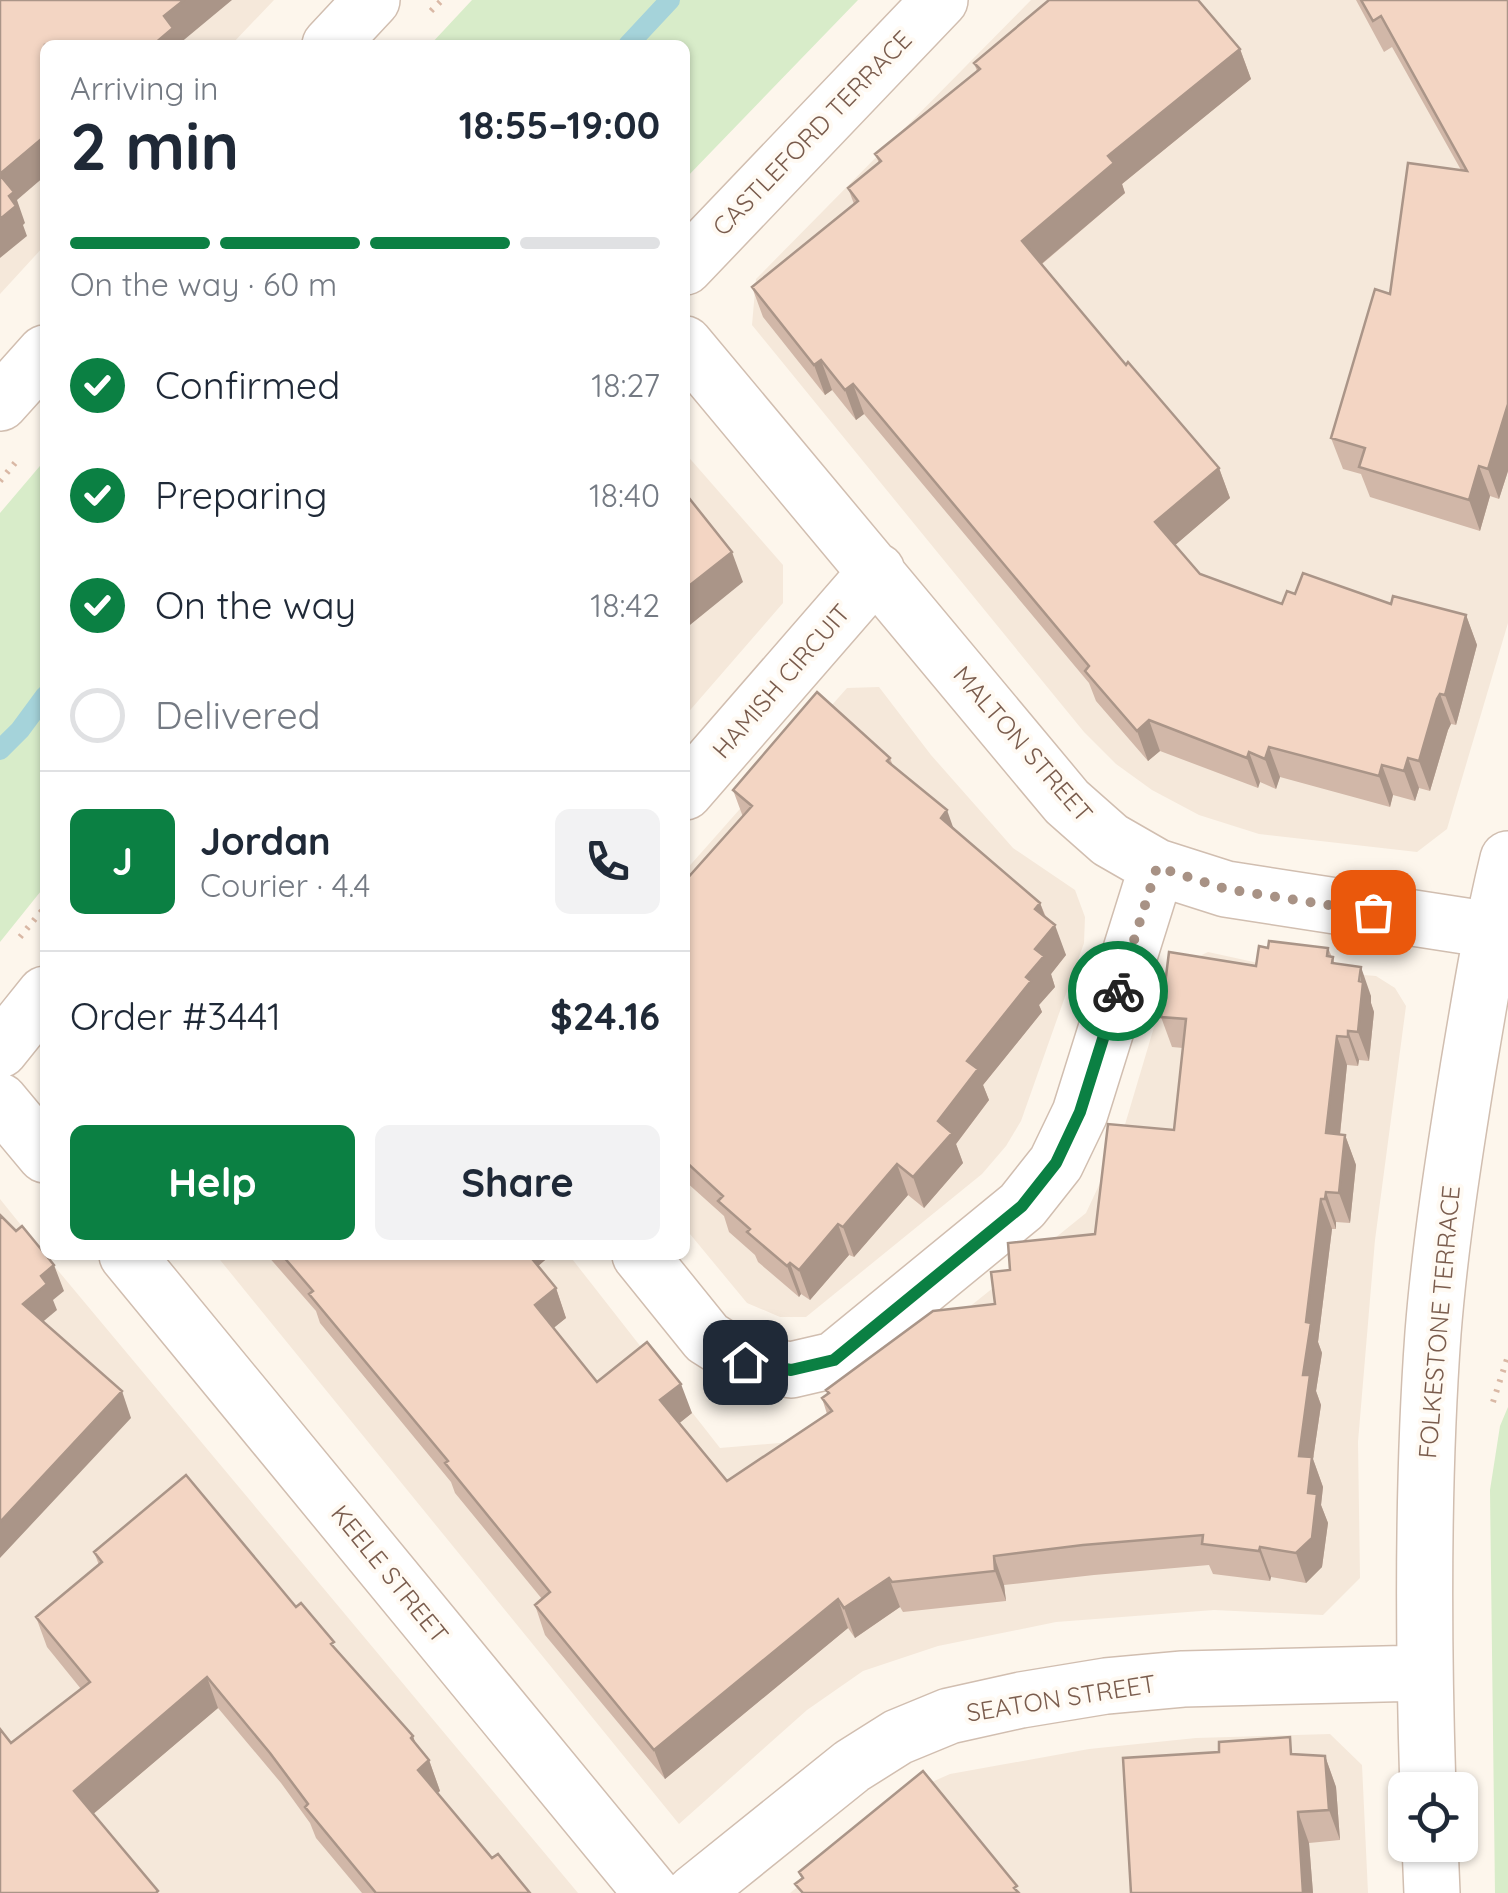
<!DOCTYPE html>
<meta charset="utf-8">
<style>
:root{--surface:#fff;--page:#f2f2f3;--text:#1f2937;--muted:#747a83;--line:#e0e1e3;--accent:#0b8043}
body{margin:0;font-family:Quicksand,sans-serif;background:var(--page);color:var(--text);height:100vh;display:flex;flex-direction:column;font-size:38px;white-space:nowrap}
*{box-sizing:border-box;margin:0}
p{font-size:32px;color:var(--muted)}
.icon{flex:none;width:55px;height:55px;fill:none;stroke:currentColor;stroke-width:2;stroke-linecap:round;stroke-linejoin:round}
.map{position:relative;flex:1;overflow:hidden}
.drawer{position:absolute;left:40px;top:40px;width:650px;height:1220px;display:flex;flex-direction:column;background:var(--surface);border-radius:15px;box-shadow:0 2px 8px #0004}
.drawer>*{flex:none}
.tools{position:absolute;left:1388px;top:1772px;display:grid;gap:20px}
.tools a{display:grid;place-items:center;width:90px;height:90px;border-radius:15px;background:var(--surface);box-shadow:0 2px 8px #0004;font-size:50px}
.pin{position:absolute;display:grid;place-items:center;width:85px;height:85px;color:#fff;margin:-42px;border-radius:20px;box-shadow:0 5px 15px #0006}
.courier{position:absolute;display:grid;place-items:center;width:100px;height:100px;margin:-50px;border:8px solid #0b8043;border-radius:50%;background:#fff;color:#222;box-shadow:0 2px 12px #0007}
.summary em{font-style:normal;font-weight:700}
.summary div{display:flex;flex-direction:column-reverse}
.summary{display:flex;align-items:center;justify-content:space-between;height:170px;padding:0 30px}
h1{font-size:65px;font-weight:700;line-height:75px}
.bar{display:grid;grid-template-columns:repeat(4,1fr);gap:15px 10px;align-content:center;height:120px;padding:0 30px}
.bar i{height:12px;border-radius:8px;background:var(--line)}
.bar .selected{background:var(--accent)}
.bar p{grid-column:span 4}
.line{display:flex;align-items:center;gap:25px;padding:0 30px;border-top:2px solid var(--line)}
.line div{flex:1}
.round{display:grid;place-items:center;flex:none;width:105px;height:105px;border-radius:15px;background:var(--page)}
ol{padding:0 30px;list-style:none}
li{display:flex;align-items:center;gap:30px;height:110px}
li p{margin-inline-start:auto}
li .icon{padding:10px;border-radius:50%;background:var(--accent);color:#fff;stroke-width:4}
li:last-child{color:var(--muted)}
li i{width:55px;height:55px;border:5px solid var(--line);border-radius:50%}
.cta{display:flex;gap:20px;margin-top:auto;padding:20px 30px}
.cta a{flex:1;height:115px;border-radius:15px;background:var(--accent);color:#fff;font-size:40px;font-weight:700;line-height:115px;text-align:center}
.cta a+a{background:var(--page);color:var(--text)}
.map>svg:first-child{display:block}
</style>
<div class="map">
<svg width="1508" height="1893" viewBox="0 0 1508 1893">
<rect width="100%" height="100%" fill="#fdf6ec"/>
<path fill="#f5e8da" d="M0,0H274L231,45H45V245L0,294Z
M1031,0H1508V623L1447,829L1417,852L1259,834L1199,815L1152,790L1116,764L1084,732L752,325L756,279Z
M685,453L783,565V603L685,716Z
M879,687L931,755L1013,848L1075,890L1085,917L1084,943L1021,1121L1006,1146L982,1174L806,1317H780L747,1303L685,1228V871L847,688Z
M1208,952L1281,968L1376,976L1395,988L1406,1006L1375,1240L1358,1442L1360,1578L1323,1615L1214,1610L1056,1622L938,1646L863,1671L807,1710L679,1824L216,1255H569L720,1448L803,1441L1086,1213L1121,1138L1171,970Z
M0,1199L45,1255L578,1893H0Z
M1330,1734L1362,1765L1368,1893H790L916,1789L950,1774L1089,1749L1196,1738Z"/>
<path fill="#d8ecc9" d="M472,0H858L685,179V45H430Z
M45,460V886L0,942V513Z
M1508,1407V1893H1495L1490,1490L1500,1426Z"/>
<path fill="#bfe3e8" stroke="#a5d3da" stroke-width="2.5" d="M647,17L658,24L638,45H620Z"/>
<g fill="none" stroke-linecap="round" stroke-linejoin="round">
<path stroke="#a5d3da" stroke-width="20" d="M628,45L670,0
M0,750L20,730L45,696"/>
<defs>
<path id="street" d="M330,45L372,0
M685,267L940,0
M685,344L1067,802L1110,840L1157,867L1226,889L1491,930
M0,403L45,353
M685,792L877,571
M0,1050L45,994
M0,1101L45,1155
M127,1255L652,1893
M640,1255L707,1338L745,1362L791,1370L834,1360L1022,1206L1056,1163L1080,1113L1157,867
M1428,1790C1423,1637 1422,1485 1433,1333C1440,1245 1454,1156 1468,1069C1480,998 1491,929 1508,859
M1430,1845L1432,1893
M694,1893L852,1766L898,1737L949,1716L1021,1700L1106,1686L1183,1679L1424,1673"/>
</defs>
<use href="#street" stroke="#d1beb0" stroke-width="58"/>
<path stroke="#d9b8a5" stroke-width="6" stroke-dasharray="2.5 8" stroke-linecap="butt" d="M431,11L442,0
M0,481L15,463
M20,937L45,907
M1493,1402L1508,1356"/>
<use href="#street" stroke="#fff" stroke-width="55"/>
</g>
<path fill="#d1b7a8" d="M1356,0H1508V471L1499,499L1490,496L1480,531L1370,497L1361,474L1343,469L1331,438L1390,294L1461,170L1392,47L1384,52Z
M1240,49L1251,79L1122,184L1125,193L1042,264L1126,365L1219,468L1230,498L1175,545L1200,574L1282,604L1295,594L1391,604L1466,615L1477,645L1456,725L1451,724L1448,730L1430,791L1419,788L1415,801L1393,795L1390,807L1280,777L1276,789L1260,782L1258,788L1160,751L1148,761L1096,701L1089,683L864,414L856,420L832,390L825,395L763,317L752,287L854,204L848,188L879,163L875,154L977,71L974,63Z
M890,758L893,766L954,829L1040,903L1046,917L1066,955L1051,974L1055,987L1039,1005L1042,1012L983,1085L989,1100L956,1144L963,1163L924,1208L908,1195L854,1257L849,1255L810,1300L801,1294L799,1297L758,1262L755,1255L729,1232L724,1216L685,1181V881L743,817L733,790Z
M1268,948H1328L1335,964L1371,996V1003L1374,1012L1369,1061L1359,1060L1358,1066L1347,1065L1340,1135H1345L1356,1165L1350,1223L1336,1222V1229H1332L1318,1342L1322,1353L1316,1391L1321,1405L1313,1459L1323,1487L1321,1505L1328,1523L1322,1567L1306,1583L1271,1577L1270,1581L1213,1574L1209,1565L1094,1575L1004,1585L1006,1601L903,1612L900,1607L855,1638L848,1628L665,1779L545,1635L535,1605L542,1599L455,1493L451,1482L320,1323L316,1311L267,1255H551L538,1266L556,1288L566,1318L553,1328L597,1382L692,1413L679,1423L727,1481L827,1414L822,1398L828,1394L826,1390L995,1304L1010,1270L1095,1234L1174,1130L1183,1048L1172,1047L1161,1017L1256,966Z
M94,1552L296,1607L337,1650L429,1760L440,1791L437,1793L492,1858L530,1893H362L316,1838L310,1823L281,1783L218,1708L93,1814L158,1893H0L11,1743L81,1689L47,1647L36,1617L99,1565Z
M1296,1754L1325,1756L1336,1787L1340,1840L1309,1843L1313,1893H1131Z"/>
<path fill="#aa9588" d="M184,0H232L179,44L180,45H153L164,16Z
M1240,49L1251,79L1122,184L1125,193L1033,271L1022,241L1108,156Z
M45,136V176L17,200L25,223L23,225L27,236L0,258V174Z
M821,360L832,390L825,395L814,365Z
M853,384L864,414L856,420L845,390Z
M1508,404V471L1499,499L1488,469Z
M1479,466L1490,496L1480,531L1469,500Z
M1219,468L1230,498L1166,553L1155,522Z
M732,552L743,582L685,629V589Z
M1466,615L1477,645L1456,725L1445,695Z
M1440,694L1451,724L1448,730L1430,791L1419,761L1437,699Z
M1149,720L1160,751L1148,761L1137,731Z
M1269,747L1280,777L1276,789L1265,759Z
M1249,752L1260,782L1258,788L1247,758Z
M1408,758L1419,788L1415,801L1404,771Z
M1382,765L1393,795L1390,807L1379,776Z
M947,810L958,841L941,818Z
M1040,903L1050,930L1055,925L1066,955L1051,974L1055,987L1039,1005L1042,1012L983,1085L989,1100L956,1144L963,1163L924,1208L913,1177L967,1061L1026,977L1035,949V909Z
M1361,967L1371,996V1003L1374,1012L1369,1061L1358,1032Z
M1348,1031L1359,1060L1358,1066L1348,1037Z
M1337,1036L1347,1065L1337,1163L1326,1133Z
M1345,1135L1356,1165L1350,1223L1339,1193Z
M897,1164L908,1195L854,1257L843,1227Z
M1326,1192L1336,1222V1229L1325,1199Z
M1321,1199L1332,1229L1318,1342L1322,1353L1316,1391L1321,1405L1313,1459L1323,1487L1321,1505L1328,1523L1322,1567L1306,1583L1296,1553L1308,1493L1299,1456L1306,1322Z
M838,1224L849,1255L810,1300L799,1270Z
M523,1255H551L530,1273Z
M790,1263L801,1294L799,1297L787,1266Z
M54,1265L64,1291L53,1300L57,1310L33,1330L23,1304L41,1276Z
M556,1288L566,1318L545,1335L535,1305Z
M681,1384L692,1413L671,1430L660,1400Z
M122,1391L131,1418L0,1558V1522Z
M1260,1547L1271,1577L1270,1581L1259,1551Z
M994,1556L1004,1585L1006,1601L995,1571Z
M889,1578L900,1607L855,1638L844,1608Z
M838,1599L848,1628L665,1779L654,1750Z
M207,1677L218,1708L85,1821L74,1791Z
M413,1736L423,1765L429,1760L440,1791L429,1800L418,1770L411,1738Z
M1325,1756L1336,1787L1340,1840L1329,1810Z
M1298,1812L1309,1843L1313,1893H1303Z"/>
<path fill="#f3d5c3" stroke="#aa9588" stroke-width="2.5" d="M0,0H184L164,16L173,28L153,45H45V136L0,174Z
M1049,0H1198L1240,49L1108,156L1114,163L1022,241L1126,365L1128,362L1219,468L1155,522L1200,574L1282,604L1287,591L1295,594L1303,573L1391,604L1393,596L1466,615L1445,695L1440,694L1437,699L1419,761L1408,758L1404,771L1382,765L1379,776L1269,747L1265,759L1249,752L1247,758L1149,720L1137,731L1085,671L1089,666L853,384L845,390L821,360L814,365L752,287L858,201L848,188L881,161L875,154L980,69L974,63Z
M1361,0H1508V404L1488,469L1479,466L1469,500L1359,467L1365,448L1331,438L1375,289L1390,294L1408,163L1467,171L1381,16L1373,21Z
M0,175L14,192L9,196L16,206L0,219Z
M685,493L732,552L685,589Z
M817,692L890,758L887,761L947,810L941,818L1040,903L1035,909L1055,925L1035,949L1044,956L1026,977L1031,981L967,1061L978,1069L938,1121L952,1133L913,1177L897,1164L843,1227L838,1224L799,1270L790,1263L787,1266L747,1232L750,1229L718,1201L723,1196L685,1161V881L752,806L733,790Z
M1269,941L1328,948L1327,956L1333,957L1332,963L1361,967L1359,981L1363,982L1358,1032L1348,1031V1037L1337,1036L1326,1133L1345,1135L1339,1193L1326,1192L1325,1199H1321L1306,1322L1311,1323L1303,1375H1310L1299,1456L1312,1457L1308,1493L1317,1494L1312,1538L1296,1553L1260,1547L1259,1551L1202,1544L1203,1535L1083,1545L994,1556L995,1571L892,1582L889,1578L844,1608L838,1599L654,1750L535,1605L550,1592L445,1463L448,1461L309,1294L313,1291L282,1255H529L556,1288L535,1305L597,1382L647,1342L681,1384L660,1400L727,1481L832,1411L822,1398L829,1393L826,1390L933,1311L995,1304L991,1272L1010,1270L1008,1243L1095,1234L1108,1124L1174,1130L1186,1019L1161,1017L1169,952L1256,966L1259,946L1268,948Z
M0,1215L16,1231L22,1226L54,1265L41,1276L47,1284L23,1304L122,1391L0,1522Z
M186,1475L296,1607L301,1603L334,1642L331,1644L413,1736L411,1738L429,1760L418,1770L492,1858L498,1854L530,1893H376L305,1807L308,1804L270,1753L207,1677L74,1791L158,1891L156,1893H0V1729L11,1743L90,1682L36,1617L102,1562L94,1552Z
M1290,1737L1291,1754L1325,1756L1329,1810L1298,1812L1303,1893H1131L1123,1758L1219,1752V1742Z
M923,1771L1017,1886L1014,1888L1019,1893H803L795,1884L803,1878L799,1872Z"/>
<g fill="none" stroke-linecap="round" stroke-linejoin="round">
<path stroke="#a89285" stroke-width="10" stroke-dasharray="0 18" d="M1118,991L1157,867L1226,889L1373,912"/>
<path stroke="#0b8043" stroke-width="12" d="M745,1362L791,1370L834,1360L1022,1206L1056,1163L1080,1112L1118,991"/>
</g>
<g text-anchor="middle" stroke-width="8" stroke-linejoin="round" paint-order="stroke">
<g font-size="25" fill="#7a5c4d" stroke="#fffaf3">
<text transform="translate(812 133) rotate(-46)" y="9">CASTLEFORD TERRACE</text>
<text transform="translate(781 681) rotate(-49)" y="9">HAMISH CIRCUIT</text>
<text transform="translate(1023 744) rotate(49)" y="9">MALTON STREET</text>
<text transform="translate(1439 1322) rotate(-85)" y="9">FOLKESTONE TERRACE</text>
<text transform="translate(390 1574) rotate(51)" y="9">KEELE STREET</text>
<text transform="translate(1061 1698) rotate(-9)" y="9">SEATON STREET</text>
</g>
</g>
</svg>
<div class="tools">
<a><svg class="icon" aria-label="locate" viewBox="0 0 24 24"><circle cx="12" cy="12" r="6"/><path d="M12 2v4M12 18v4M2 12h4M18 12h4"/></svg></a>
</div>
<div class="pin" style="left:1373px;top:912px;background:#ea580c"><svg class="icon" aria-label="bag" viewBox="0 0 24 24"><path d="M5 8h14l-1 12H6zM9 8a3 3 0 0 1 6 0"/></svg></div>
<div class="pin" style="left:745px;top:1362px;background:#1f2937"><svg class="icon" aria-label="home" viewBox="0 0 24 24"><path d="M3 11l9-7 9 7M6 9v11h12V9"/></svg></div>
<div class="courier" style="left:1118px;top:991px"><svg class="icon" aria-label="bike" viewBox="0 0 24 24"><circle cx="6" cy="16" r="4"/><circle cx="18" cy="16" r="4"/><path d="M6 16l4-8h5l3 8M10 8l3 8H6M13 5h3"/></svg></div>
<section class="drawer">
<div class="summary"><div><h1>2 min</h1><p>Arriving in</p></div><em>18:55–19:00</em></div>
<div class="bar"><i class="selected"></i><i class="selected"></i><i class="selected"></i><i></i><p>On the way · 60 m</p></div>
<ol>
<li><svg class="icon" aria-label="check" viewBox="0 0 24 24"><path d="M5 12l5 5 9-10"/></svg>Confirmed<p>18:27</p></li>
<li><svg class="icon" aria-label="check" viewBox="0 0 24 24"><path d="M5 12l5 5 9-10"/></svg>Preparing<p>18:40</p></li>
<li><svg class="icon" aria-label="check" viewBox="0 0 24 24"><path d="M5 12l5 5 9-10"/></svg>On the way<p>18:42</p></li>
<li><i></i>Delivered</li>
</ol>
<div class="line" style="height:180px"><b class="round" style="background:var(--accent);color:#fff">J</b><div><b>Jordan</b><p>Courier · 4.4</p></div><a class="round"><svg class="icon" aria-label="phone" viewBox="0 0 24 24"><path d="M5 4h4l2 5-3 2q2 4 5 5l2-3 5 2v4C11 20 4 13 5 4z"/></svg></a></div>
<div class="line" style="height:130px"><div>Order #3441</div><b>$24.16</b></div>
<div class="cta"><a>Help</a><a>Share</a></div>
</section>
</div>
